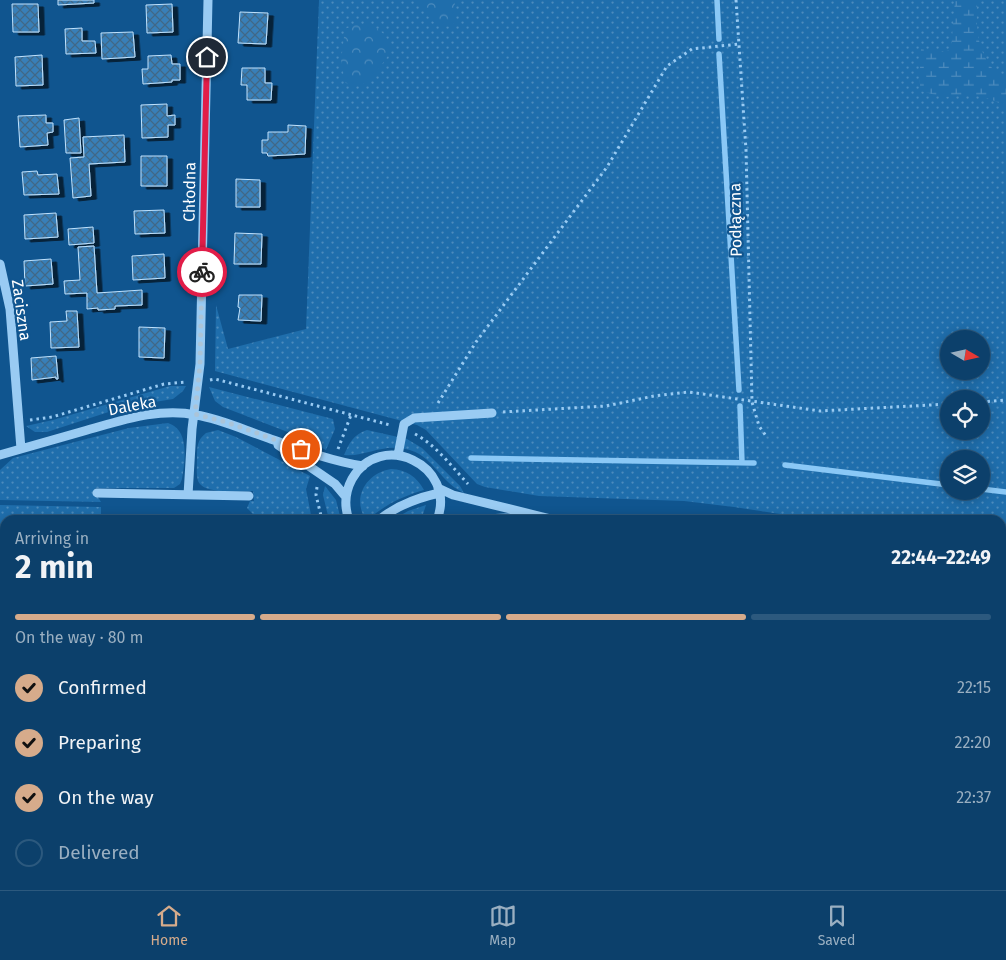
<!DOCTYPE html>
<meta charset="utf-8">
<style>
:root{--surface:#0c406b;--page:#1a4b73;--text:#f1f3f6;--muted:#9aafc1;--line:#2c597e;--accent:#d6ab8b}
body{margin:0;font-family:"Fira Sans",sans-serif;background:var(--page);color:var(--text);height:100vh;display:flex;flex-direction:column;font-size:19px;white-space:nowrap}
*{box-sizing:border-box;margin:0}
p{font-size:16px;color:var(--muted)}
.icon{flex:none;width:28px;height:28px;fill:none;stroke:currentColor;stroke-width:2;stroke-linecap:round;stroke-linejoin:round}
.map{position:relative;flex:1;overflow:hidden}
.details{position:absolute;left:0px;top:515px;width:1006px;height:375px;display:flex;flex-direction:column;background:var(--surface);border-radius:15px 15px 0 0;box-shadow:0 2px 12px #0003,0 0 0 1px var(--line)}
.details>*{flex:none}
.needle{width:32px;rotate:99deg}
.controls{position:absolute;left:940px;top:330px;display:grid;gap:10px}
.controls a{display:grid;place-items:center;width:50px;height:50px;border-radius:50%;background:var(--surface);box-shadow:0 2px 12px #0003,0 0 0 1px var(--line);font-size:25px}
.pin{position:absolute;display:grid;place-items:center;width:42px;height:42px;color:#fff;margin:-21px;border:2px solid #fff;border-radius:50%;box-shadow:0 1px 5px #0007}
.courier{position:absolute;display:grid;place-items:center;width:50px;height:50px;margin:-25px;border:4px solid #e11d48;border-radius:50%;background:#fff;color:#222;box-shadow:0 1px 6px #0007}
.head em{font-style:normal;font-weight:700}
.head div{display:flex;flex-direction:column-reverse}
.head{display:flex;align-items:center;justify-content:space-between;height:85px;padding:0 15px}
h1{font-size:32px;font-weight:700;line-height:38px}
.bar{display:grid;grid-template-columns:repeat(4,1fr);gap:8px 5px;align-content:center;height:60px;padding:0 15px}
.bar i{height:6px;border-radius:4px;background:var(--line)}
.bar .on{background:var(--accent)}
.bar p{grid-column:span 4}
ol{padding:0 15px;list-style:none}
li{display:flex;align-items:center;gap:15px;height:55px}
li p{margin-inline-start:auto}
li .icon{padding:5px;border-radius:50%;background:var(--accent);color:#111;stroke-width:4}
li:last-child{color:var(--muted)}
li i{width:28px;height:28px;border:2px solid var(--line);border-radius:50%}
.tab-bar{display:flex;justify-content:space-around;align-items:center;height:70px;border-top:1px solid var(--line);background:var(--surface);font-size:14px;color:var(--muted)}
.tab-bar a{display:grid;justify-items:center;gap:2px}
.tab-bar .on{color:var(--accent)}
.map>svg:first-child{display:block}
</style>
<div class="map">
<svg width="1006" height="890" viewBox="0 0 1006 890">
<defs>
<pattern id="grass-dots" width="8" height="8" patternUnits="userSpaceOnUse" patternTransform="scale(1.25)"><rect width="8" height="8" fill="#1f6eac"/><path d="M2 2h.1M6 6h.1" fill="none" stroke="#4c8bbd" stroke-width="1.8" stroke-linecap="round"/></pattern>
<pattern id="forest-crowns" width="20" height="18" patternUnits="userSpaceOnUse" patternTransform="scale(1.25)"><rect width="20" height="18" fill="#1f6eac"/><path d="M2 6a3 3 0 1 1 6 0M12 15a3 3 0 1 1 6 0" fill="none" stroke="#4c8bbd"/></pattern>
<pattern id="wetland-marsh" width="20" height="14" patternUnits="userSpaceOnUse" patternTransform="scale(1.25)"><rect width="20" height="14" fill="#1f6eac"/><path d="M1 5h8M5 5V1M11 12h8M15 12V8" fill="none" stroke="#4c8bbd"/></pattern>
<pattern id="building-cross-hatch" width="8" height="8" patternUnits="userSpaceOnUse" patternTransform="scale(1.25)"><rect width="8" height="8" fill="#387fb8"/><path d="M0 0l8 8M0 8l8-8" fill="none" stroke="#416887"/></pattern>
<filter id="shadow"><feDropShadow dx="5.5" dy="3" stdDeviation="0" flood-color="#0009"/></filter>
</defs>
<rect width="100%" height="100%" fill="#10558f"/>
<path fill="url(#grass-dots)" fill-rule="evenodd" d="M319,0H1006V549L1001,548V520H820L734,507L684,501L539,496L485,487L477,484L426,430L417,425L215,371L216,305L228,349L306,329ZM949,339H981V371H949ZM949,399H981V431H949ZM949,459H981V491H949Z
M170,386H186L183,391L173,399L124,407L47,432H35L26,426L53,420Z
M209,387L333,419L335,429L326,450L298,436L223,407L215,401Z
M168,423C190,430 185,461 182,479L180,484L174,488H95L94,497H98L101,502L0,500V470L13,458L129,428Z
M218,430L236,437L310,476L306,489L312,520H259L247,508L250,501H254L253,491C240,491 204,495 198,481C196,474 197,465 197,458C197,447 197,440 206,433Z
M367,430L407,439L422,448L460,486L464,493C436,480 433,450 398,448C379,446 363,457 344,455C349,443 354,434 367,430Z
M391,469C407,470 416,476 424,490C403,496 384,505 368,520H366C351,497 367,473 391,469Z
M325,486L336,500L341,520H329L323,495Z
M0,505L101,507V515L67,514L66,520H5V622H0Z
M426,505L421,520H393L408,511Z
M1001,596L1006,597V890H254L256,885H1001Z"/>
<path fill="url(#forest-crowns)" d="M416,0H456C452,9 457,17 453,26C431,29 428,13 416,0Z
M357,24C379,27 383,30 393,49C382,62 364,99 345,82L341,61L345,29Z"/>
<path fill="url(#wetland-marsh)" d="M955,0H977C976,35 977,58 1006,82V106L990,99L973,95L943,97L921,91C918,77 921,64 921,49L942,52L951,50Z"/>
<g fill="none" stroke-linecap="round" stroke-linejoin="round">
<path stroke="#8ac8f6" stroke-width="5.5" d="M717,0L719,39
M719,54L739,390
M740,406L742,463
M471,458L754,463
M785,465L949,485
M981,489L1006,492"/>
</g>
<path fill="url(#building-cross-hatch)" stroke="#c0e2fd" filter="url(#shadow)" d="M58,0H94V3L58,5Z
M12,4H38L39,32H13Z
M172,4L173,32L147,33L146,5Z
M240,12L268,13L266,44L238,43Z
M82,28V41H95L96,53L66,54L65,29Z
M133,32L135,57L102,59L101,33Z
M42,55L43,85L16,86L15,57Z
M171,55L172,64H180V80H172V82L143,84L142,69H148V56Z
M242,68H265V83H272L271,100H247V85H241Z
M167,104V116L175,115V125H168V137L142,138L141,105Z
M46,115V123H53V132L47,133L48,145L20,147L18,116Z
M79,118L81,153H66L64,120Z
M288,125L306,126L305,154L268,156L267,153H262V140H268V132H288Z
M124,135L125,162L89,164L91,196L73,198L70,158L84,157L83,137Z
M141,156H167V186H141Z
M37,171L38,175L57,174L59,194L24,195L22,172Z
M236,179L260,180V207H236Z
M164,210L165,233L135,234L134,211Z
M56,213L58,237L25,239L24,215Z
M93,227L94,243L69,245L68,229Z
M235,233L262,234L261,264H234Z
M94,246L97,293L142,290V305L115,306V309L98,310V308L87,309V293L65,294L64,281L80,280L78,247Z
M164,254L165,278L133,280L132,256Z
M51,259L53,284L25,286L24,261Z
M239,295H262L261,321L238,320L240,308L238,307Z
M66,311H77L79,347L51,348L50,322L67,321Z
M139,327L165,328L164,358L139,357Z
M56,356L58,379H56V377L32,380L31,358Z
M59,885H91L89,890H59Z"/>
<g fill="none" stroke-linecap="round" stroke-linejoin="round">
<path stroke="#99cbf3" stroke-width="3" stroke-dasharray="2.5 4" stroke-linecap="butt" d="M736,0L746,150L752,402L759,426L766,436
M210,380L215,379L390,425
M981,402L1006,400
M438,403L476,342L607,167L667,66L692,49L739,44
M503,412L606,406L654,396L689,392L820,411L949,404
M30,420L52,417L164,384L186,382
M415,434C436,445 452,467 468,484
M338,449L351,415
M317,487L316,495L322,520
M1001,588L1006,589
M794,885V890
M251,890L253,885
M291,890L293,885"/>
<path stroke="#99cbf3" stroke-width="9" d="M0,264L10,309L21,449
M278,445L335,484L346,497
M0,455C28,447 56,439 84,431C120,421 159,407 196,415C221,419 244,430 268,438C299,449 331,461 363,466
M398,455L404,424L414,418L492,413
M438,488L453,495L555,520
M97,493L249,496
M188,495L192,429L200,364L208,0
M349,520C344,506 345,492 352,479C380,429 458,465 437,520
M379,520C397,505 417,498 439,493
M467,520L527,517
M1001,570H1006
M230,890L232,885"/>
</g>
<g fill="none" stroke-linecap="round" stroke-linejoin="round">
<path stroke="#abc4d8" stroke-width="5" stroke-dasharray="0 9" d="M202,272L200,364L195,414L226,422L301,449"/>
<path stroke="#e11d48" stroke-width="6" d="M202,272L207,57"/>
</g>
<g text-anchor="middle" stroke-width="4.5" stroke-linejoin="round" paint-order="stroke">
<g font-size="16" fill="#fff" stroke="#10558f">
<text transform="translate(189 192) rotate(-89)" y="6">Chłodna</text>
<text transform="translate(735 220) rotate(-91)" y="6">Podłączna</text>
<text transform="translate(22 310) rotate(82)" y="6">Zaciszna</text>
<text transform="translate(132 405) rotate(-11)" y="6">Daleka</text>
</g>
</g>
</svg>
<div class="controls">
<a><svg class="needle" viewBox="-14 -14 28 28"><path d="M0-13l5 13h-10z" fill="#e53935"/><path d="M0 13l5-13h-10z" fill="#9aafc1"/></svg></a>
<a><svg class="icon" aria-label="locate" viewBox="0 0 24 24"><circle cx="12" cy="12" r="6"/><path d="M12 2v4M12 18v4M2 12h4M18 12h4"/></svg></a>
<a><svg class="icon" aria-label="layers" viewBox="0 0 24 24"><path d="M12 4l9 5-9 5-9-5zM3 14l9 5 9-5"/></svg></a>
</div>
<div class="pin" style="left:301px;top:449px;background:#ea580c"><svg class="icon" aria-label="bag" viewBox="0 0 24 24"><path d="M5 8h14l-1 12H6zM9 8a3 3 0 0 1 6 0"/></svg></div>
<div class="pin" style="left:207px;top:57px;background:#1f2937"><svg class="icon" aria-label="home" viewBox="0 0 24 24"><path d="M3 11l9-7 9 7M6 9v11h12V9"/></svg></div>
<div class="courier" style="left:202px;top:272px"><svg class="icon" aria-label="bike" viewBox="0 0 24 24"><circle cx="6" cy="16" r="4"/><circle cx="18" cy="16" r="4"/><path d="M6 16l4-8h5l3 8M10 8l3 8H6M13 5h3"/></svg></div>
<section class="details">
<div class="head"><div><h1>2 min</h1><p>Arriving in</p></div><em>22:44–22:49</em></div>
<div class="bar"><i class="on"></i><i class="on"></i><i class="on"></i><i></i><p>On the way · 80 m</p></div>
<ol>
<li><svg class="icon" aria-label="check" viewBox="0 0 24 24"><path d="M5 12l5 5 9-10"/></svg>Confirmed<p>22:15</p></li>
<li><svg class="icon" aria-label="check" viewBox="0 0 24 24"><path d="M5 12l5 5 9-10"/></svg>Preparing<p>22:20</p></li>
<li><svg class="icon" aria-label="check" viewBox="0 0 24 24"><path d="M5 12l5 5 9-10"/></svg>On the way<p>22:37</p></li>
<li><i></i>Delivered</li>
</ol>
</section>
</div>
<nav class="tab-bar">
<a class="on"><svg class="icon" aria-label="home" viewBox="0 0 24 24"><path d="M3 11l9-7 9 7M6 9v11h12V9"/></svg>Home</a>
<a><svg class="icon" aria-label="map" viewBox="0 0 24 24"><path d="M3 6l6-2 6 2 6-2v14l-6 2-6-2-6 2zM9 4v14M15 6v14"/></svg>Map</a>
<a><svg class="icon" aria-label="saved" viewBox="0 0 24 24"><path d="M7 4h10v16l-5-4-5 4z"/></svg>Saved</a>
</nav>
